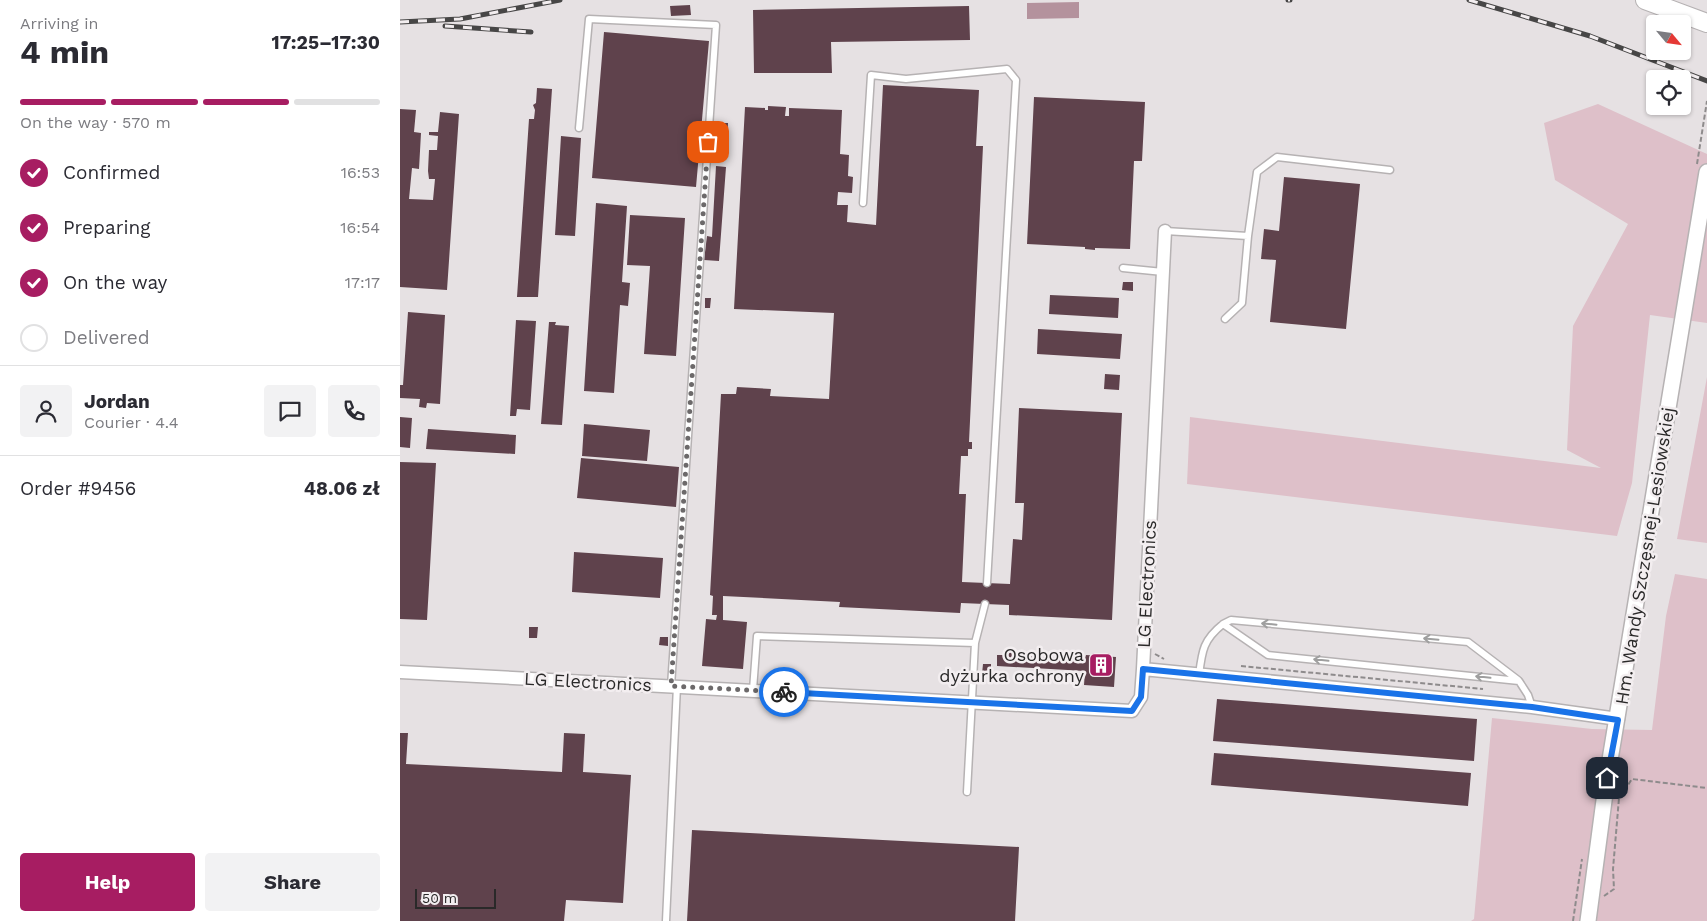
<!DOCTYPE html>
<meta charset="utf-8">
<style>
:root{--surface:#fff;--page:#f2f2f3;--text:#2b2b33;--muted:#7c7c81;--line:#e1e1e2;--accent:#a71d62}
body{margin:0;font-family:"Work Sans",sans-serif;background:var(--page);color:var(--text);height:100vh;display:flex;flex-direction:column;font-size:19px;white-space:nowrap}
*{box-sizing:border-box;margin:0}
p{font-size:16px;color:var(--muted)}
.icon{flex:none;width:28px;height:28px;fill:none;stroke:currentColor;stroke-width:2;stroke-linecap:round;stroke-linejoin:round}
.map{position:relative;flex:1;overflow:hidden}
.sheet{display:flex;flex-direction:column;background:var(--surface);width:400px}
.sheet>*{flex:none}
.needle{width:32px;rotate:119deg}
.buttons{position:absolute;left:1246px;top:15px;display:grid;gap:10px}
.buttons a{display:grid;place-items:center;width:45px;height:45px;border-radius:5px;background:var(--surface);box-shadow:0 1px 4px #0004;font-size:25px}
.scale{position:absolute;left:15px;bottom:12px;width:81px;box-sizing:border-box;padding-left:5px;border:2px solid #2a2929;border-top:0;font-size:14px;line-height:18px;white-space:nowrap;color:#2a2929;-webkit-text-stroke:4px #f3eef0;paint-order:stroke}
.pin{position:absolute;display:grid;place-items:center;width:42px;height:42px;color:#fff;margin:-21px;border-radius:10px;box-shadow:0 2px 8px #0006}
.courier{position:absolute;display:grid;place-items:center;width:50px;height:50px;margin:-25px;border:4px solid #1a73e8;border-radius:50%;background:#fff;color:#222;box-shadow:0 1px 6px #0007}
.head em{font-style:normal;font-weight:700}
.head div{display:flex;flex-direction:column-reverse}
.head{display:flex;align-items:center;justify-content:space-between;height:85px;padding:0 20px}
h1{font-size:32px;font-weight:700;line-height:38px}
.bar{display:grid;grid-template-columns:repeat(4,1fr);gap:8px 5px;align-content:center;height:60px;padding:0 20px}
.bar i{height:6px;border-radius:4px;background:var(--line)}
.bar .selected{background:var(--accent)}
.bar p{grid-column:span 4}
.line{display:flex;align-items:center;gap:12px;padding:0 20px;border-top:1px solid var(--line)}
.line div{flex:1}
.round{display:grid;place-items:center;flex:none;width:52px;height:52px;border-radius:5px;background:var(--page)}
ol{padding:0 20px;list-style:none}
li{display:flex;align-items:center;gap:15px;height:55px}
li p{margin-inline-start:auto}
li .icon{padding:5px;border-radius:50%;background:var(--accent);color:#fff;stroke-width:4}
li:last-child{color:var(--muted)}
li i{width:28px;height:28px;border:2px solid var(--line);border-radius:50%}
.primary-button{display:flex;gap:10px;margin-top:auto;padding:10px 20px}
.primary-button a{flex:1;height:58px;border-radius:5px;background:var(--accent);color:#fff;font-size:20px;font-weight:700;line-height:58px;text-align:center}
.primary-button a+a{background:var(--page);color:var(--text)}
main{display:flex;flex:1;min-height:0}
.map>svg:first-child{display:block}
</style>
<main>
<section class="sheet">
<div class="head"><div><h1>4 min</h1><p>Arriving in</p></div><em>17:25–17:30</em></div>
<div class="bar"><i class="selected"></i><i class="selected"></i><i class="selected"></i><i></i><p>On the way · 570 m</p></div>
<ol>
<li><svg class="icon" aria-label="check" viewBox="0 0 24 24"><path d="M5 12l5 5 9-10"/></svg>Confirmed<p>16:53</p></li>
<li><svg class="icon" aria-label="check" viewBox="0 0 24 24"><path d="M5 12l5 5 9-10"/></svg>Preparing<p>16:54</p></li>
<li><svg class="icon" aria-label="check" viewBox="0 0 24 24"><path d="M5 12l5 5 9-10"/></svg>On the way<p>17:17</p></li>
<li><i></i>Delivered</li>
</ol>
<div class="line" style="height:90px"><a class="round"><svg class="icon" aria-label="person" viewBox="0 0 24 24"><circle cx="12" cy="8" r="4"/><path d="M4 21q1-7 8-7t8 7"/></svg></a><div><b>Jordan</b><p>Courier · 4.4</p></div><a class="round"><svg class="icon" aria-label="chat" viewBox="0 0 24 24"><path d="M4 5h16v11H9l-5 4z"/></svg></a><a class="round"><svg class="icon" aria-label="phone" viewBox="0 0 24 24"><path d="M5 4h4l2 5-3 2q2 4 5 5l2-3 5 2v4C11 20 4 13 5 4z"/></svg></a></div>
<div class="line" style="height:65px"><div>Order #9456</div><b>48.06 zł</b></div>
<div class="primary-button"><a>Help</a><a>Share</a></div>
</section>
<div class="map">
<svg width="1307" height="921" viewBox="0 0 1307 921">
<rect width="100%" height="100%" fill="#e6e1e3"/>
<path fill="#dec0c9" d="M1198,104L1307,154V323L1250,315L1232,483L1217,536L787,484L790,417L1201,468L1167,450L1173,326L1228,224L1155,180L1144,123Z
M1307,377V543L1277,539Z
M1275,574L1307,579V921H1071L1074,919L1092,718L1192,729L1252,730L1266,616Z"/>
<path fill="#b4929d" d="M679,2V18L627,19V3Z"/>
<path fill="#5f424c" d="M290,5L291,15L271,16L270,6Z
M569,6L570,40L431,42L432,73H354L353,10Z
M204,32L309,41L296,187L192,178Z
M483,85L579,90L576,146H583L569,442H572V449H568V456H561L559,494H566L562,582L610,584L613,539L622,540L624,503H615L619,408L722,413L712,620L609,615V605L561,603L560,613L439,607L440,602L323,596V620L347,622L343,669L302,666L306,619L316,620L317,615H312L313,596L310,595L321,394H336L337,387L371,389L370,396L429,399L434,313L334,309L345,107L365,108V110H368V106L386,107L385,116H389V108L442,110L440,154L449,155L448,176L453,177L452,193L438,192L437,205H448L447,222L476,225Z
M137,88L152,89L138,297H117L129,119H134L135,110L133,105L136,103Z
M634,97L745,102L742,161H734L730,249L695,248V250L685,249V247L627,244Z
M0,109L16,110L14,132L21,133L19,169L12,168L9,199L33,200L35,179H29L28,171L29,150H37L38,136L29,135V132H38L40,112L59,114L47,290L0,287Z
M319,123H328L327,142L317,141Z
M161,136L181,138L175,236L155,235Z
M316,166L326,167L319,261L304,260L307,236L312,237Z
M884,177L960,184L946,329L870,322L876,260L861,259L864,229L879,231Z
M196,203L227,206L222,282L230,283L228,306L220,305L214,393L184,391Z
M230,215L285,218L276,356L244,354L250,266L227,265Z
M723,282H733V291L722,290Z
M650,295L719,298L718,318L649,314Z
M305,298H311L310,308H305Z
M8,312L45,315L40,404L27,403L26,408L19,407L20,399L0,398V385H3Z
M116,320L136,321L130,410L117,409L116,416H110Z
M149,322H156L155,325L169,326L162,425L141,424Z
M638,329L722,334L720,359L637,354Z
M705,374L720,375L719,390L704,389Z
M0,417L12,418L10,448L0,447Z
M184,424L250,430L247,461L182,456Z
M28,429L116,435L115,454L26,449Z
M181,458L279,467L276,507L177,498Z
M0,462L36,463L27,620L0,619Z
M174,552L263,558L260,598L172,592Z
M129,627H138L137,638H129Z
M260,637H268V646L259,645Z
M608,652L618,653V656L667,658V655L677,656V659H685L686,655L716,657L714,687L684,685L685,671L597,666V655H608Z
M583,664H591V675L582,674Z
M817,699L1077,719L1074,761L813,741Z
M0,733H8L6,764L162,772L164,733L185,734L183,772L231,775L223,903L166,900L164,921H0Z
M814,753L1071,773L1068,806L811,785Z
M292,830L619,847L615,921H287Z"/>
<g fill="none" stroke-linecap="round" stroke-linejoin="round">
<defs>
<path id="service" d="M179,128L189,19L316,25L271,686
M463,203L471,75L506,79L607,69L616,80L587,583
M765,231L848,236
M723,268L763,272
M825,319L842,303L848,236L857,172L877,157L990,170
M823,624L831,620L1068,642L1118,680
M799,675C802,651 803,640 823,624L868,655L1119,681L1128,695L1132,707
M353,690L357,636L575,643
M567,792L575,643L585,604
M266,921L277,686"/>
<path id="minor" d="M743,669L1132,707L1218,719
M0,672L732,711L741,697L743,669L765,231"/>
<path id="tertiary" d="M1188,921L1207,778L1307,172"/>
<path id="secondary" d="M1245,0L1307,23"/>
</defs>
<use href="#service" stroke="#b6b2b3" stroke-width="9"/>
<use href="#minor" stroke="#b6b2b3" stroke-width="15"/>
<use href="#tertiary" stroke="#b6b2b3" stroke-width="18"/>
<use href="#secondary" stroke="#b6b2b3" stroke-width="20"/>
<path stroke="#8e8b8c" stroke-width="2" stroke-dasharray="5 2.5" stroke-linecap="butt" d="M1297,164L1307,101
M755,654L764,659
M841,666L1083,689
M1204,896L1214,889L1213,869L1219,798L1232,779L1307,788
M1173,921L1182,859"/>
<use href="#service" stroke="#fff" stroke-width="6"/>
<use href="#minor" stroke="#fff" stroke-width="12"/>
<use href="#tertiary" stroke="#fff" stroke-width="15"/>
<use href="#secondary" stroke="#fff" stroke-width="18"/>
<defs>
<path id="rail" d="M888,0H890
M1069,0L1190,36L1307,81
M0,22L60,19L160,0
M45,26L131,32"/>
</defs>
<use href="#rail" stroke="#474646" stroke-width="5"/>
<use href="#rail" stroke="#f3eef0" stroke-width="3" stroke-dasharray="9" stroke-linecap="butt"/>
</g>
<defs><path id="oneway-shaft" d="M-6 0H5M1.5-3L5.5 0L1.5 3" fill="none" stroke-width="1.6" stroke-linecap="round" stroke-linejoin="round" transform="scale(1.25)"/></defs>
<g stroke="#9f9f9f">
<use href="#oneway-shaft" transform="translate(869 624) rotate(-175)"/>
<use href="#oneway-shaft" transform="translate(1031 639) rotate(-175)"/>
<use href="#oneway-shaft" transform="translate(921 660) rotate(-174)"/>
<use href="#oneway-shaft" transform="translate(1083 677) rotate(-174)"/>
</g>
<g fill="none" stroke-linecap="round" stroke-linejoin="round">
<path stroke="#6c696a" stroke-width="5" stroke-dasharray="0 9" d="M308,142L271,686L384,692"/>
<path stroke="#1a73e8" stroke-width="6" d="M384,692L732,711L741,697L743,669L1132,707L1218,720L1207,778"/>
</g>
<defs>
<symbol id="building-square" viewBox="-11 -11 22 22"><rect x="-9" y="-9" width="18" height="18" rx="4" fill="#a71d62" stroke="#f3eef0"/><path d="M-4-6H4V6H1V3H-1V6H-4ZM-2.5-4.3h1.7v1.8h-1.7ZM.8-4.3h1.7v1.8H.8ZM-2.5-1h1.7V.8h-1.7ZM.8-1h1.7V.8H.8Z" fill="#fff"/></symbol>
</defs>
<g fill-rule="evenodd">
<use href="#building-square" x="687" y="651" width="28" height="28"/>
</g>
<g text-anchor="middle" stroke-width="5" stroke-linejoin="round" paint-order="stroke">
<g font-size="18" fill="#2a2929" stroke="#f3eef0">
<text transform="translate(1245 556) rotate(-81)" y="6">Hm. Wandy Szczęsnej-Lesiowskiej</text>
<text transform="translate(747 584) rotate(-87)" y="6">LG Electronics</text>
<text transform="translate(188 682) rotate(3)" y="6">LG Electronics</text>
</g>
<g font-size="18" fill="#2a2929" stroke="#f3eef0" text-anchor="end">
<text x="684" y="661">Osobowa<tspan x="684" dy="21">dyżurka ochrony</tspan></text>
</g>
</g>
</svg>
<div class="buttons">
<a><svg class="needle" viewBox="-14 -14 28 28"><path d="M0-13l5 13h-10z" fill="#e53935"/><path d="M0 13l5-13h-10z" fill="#7c7c81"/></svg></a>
<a><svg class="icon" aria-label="locate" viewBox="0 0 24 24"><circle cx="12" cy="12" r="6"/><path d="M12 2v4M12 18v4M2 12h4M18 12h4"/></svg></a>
</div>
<div class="scale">50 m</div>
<div class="pin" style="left:308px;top:142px;background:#ea580c"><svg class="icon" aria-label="bag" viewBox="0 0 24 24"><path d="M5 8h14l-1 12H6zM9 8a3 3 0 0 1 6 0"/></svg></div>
<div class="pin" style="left:1207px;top:778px;background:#1f2937"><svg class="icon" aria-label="home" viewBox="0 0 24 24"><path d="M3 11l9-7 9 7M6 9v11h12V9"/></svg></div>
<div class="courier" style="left:384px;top:692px"><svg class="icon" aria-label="bike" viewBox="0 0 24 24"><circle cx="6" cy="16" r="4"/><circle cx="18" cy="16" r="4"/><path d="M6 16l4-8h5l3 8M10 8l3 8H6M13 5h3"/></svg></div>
</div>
</main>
